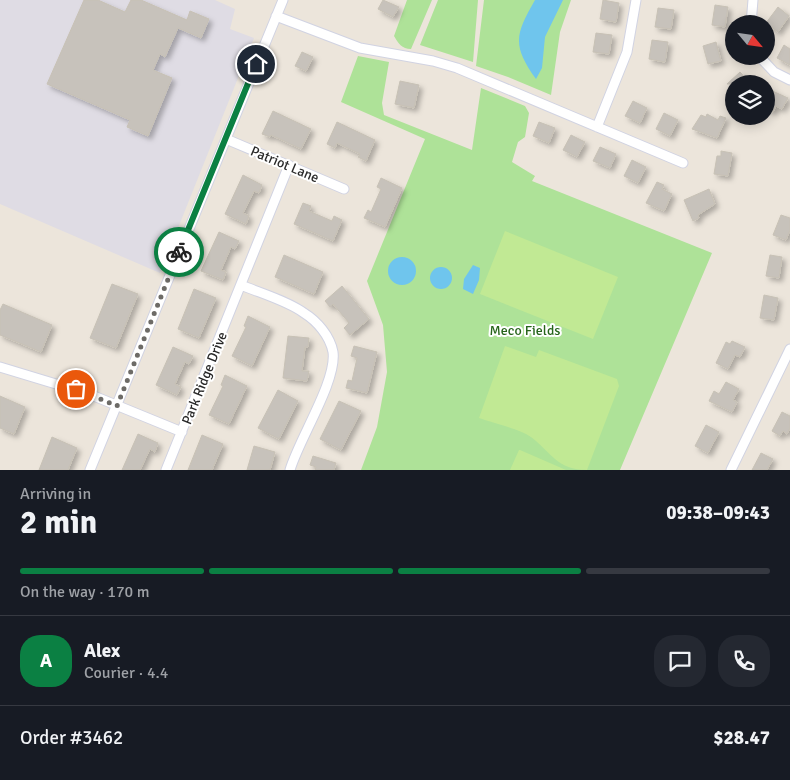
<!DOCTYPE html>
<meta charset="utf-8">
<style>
:root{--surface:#171b24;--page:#242831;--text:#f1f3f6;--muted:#9ea1a6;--line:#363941;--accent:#0b8043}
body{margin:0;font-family:Signika,sans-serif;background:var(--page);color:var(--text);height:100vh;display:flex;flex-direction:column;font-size:19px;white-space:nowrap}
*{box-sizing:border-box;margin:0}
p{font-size:16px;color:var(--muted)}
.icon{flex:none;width:28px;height:28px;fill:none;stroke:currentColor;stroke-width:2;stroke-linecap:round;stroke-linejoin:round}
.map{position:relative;height:470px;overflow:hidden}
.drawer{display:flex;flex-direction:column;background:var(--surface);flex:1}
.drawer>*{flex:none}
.needle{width:32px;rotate:119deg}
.controls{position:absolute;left:725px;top:15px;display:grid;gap:10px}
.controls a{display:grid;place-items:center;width:50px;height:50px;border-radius:50%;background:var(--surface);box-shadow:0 2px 12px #0003;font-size:25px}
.pin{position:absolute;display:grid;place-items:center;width:42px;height:42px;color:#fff;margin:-21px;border:2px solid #fff;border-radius:50%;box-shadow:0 1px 5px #0007}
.courier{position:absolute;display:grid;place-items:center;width:50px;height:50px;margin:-25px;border:4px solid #0b8043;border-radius:50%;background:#fff;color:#222;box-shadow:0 1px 6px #0007}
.summary em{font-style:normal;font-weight:700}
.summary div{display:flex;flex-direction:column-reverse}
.summary{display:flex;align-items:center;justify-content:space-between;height:85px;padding:0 20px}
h1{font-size:32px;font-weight:700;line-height:38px}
.bar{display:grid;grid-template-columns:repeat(4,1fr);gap:8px 5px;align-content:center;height:60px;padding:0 20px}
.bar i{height:6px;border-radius:4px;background:var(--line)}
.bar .on{background:var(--accent)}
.bar p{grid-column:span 4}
.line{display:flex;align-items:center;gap:12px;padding:0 20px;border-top:1px solid var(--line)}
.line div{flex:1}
.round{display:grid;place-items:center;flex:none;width:52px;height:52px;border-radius:20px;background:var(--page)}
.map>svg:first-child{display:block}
</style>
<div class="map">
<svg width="790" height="470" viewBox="0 0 790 470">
<defs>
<filter id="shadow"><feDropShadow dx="3.5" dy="3.5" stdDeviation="2.5" flood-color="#0004"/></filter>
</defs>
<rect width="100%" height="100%" fill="#ece5db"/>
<path fill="#dfdce4" d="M0,0H215L235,9L230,29L254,38L160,273L0,204Z"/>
<path fill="#aee298" d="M407,0H432L411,49C402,49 398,43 394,36Z
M438,0H478L473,62L420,45Z
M484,0H571L560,32L551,95L508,77L476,66Z
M358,56L389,62L382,103L384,115L472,150L481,88L525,106L529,113L525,137L518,142L512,162L535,176L532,181L712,253L620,470H361L377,427L387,372L383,325L367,281L425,139L341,102Z"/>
<path fill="#c1e994" d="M505,231L618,277L593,339L480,294Z
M505,346L536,357L539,350L617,379L619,386L587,470C557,470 552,453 531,437C520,429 493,423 479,418Z
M519,450H520L566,470H510Z"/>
<path fill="#6fc5ed" d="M535,0H563L545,37L542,68L536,79C512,45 515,35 535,0Z
M388 271a14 14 0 1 1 28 0a14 14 0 1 1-28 0Z
M473,265L480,268L479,280L473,294L463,289L464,279Z
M430 278a11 11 0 1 1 22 0a11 11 0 1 1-22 0Z"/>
<path fill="#c7c2bb" stroke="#c7c1b5" filter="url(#shadow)" d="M84,0H98L125,12L131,0H141L187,20L190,11L209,19L201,38L178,28L165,57L160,54L153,70L172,78L148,136L127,127L130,120L47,84Z
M383,0L399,7L393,17L378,9Z
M603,0L619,3L616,22L600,19Z
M715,5L728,7L725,27L712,25Z
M778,7L789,16L778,32L766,23Z
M658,8L674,10L671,29L655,27Z
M596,33L612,35L609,54L593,52Z
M652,40L668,42L665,62L649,59Z
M716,42L721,61L708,64L703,46Z
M784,45L790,49V65L777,58Z
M302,52L313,57L306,71L295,66Z
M740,72L751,84H727Z
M400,81L419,85L414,108L395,104Z
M768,89L788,98L782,109L776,106L773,112L767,109L766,93Z
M633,101L647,108L640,123L625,116Z
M273,111L311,129L301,149L271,135L270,137L262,134Z
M664,113L678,120L670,136L656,129Z
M707,114L718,120L720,116L726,118L717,138L692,129L701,115L706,117Z
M337,122L375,140L366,161L358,157L360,154L337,143L335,148L327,144Z
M539,122L555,128L549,143L533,136Z
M571,135L585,142L577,157L563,150Z
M600,147L616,154L610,168L593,161Z
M721,151L732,153L728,176L714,174L717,156H721Z
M632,160L646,167L638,183L624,176Z
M243,175L262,185L259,193L254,191L243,213L249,216L246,224L225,214Z
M381,178L402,188L385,227L364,218L368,210L371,212L381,189L377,187Z
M657,182L664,185L662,189L672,194L664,211L646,203Z
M709,189L715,204L698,215L699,218L693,221L684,200Z
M303,203L311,206L309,211L332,221L334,216L342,220L333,241L294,224Z
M781,215L790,218V230L786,240L773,235Z
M219,232L239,241L235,249L231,247L221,270L226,272L223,280L201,271Z
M284,255L323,272L314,294L275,277Z
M770,255L782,257L779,278L766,276Z
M112,284L138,294L116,348L90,338Z
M342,286L369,319L350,335L344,328L349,323L333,304L330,307L325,301Z
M194,289L216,298L199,338L178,329Z
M764,295L778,298L774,320L760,318Z
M3,304L52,325L41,352L0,335V310Z
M248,316L270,327L252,366L232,356L246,327L244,326Z
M288,336L309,338L308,347H305L302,371H309L307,381L283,378Z
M732,341L745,347L740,357L735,355L728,369L716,363L726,342L730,344Z
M354,346L377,352L367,393L346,388L348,380L352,381L357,358L351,356Z
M173,347L193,356L189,364L185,362L175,384L181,387L177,395L156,385Z
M225,375L247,386L229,424L209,415L223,386L221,385Z
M726,382L739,389L733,400L737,402L732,412L709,401L714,391L719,394Z
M278,390L298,401L279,439L258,428Z
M0,396L25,407L14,434L0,428Z
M339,401L361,411L341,450L320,439Z
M782,412L790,416V428L787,434L783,431L780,436L772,431Z
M706,425L719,432L708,453L695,446Z
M138,434L158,443L155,452L150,449L140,470H122Z
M202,435L223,444L212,470H188Z
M52,437L77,448L68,470H39Z
M254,446L275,452L270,470H247Z
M761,453L773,459L767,470H752Z
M313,456L336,463L334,470H315L316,467L310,465Z"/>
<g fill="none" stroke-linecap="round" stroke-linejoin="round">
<defs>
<path id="street" d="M276,16L360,48L433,61L457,68L683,163
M751,24L753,0
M759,56L774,72L790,80
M597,127L627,52L636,0
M226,139L344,189
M241,285C260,293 288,301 304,313C317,321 330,336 333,352C337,381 299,439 290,470
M0,367L89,394L182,432
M90,470L283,0
M166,470L289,165
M731,470L790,349"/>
</defs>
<use href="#street" stroke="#d1d3e2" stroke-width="11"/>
<use href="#street" stroke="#fff" stroke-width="9"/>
</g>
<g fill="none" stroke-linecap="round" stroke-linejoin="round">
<path stroke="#6d6b67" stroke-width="5" stroke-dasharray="0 9" d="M76,389L117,406L179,252"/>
<path stroke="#0b8043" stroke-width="6" d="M179,252L256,64"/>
</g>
<g text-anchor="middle" stroke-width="4" stroke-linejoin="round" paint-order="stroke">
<g font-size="14" fill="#292929" stroke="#fff">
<text transform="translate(285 164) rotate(23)" y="5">Patriot Lane</text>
<text transform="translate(204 378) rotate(-68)" y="5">Park Ridge Drive</text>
</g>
<g font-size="14" fill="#27651b" stroke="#fff">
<text x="525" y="335">Meco Fields</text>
</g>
</g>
</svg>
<div class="controls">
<a><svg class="needle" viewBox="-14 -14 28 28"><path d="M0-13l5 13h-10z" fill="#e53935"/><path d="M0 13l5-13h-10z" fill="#9ea1a6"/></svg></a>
<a><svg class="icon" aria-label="layers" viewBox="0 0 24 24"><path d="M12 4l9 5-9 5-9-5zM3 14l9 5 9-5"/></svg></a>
</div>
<div class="pin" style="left:76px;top:389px;background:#ea580c"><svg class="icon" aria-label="bag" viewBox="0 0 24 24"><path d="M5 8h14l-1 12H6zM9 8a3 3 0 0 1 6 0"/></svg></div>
<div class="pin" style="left:256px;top:64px;background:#1f2937"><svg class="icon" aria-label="home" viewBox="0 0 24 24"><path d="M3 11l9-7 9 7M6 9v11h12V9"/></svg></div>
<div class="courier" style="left:179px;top:252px"><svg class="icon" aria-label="bike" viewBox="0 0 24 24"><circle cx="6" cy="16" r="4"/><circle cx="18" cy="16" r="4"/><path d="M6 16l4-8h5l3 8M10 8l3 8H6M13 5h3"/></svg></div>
</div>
<section class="drawer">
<div class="summary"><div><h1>2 min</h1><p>Arriving in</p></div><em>09:38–09:43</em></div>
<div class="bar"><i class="on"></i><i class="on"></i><i class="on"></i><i></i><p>On the way · 170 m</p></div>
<div class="line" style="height:90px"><b class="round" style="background:var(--accent);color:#fff">A</b><div><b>Alex</b><p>Courier · 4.4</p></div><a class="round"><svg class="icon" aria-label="chat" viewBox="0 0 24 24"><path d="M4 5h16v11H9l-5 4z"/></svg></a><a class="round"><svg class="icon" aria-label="phone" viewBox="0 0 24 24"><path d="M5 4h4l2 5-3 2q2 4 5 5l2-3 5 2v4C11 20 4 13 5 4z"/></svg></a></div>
<div class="line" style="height:65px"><div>Order #3462</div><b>$28.47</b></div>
</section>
